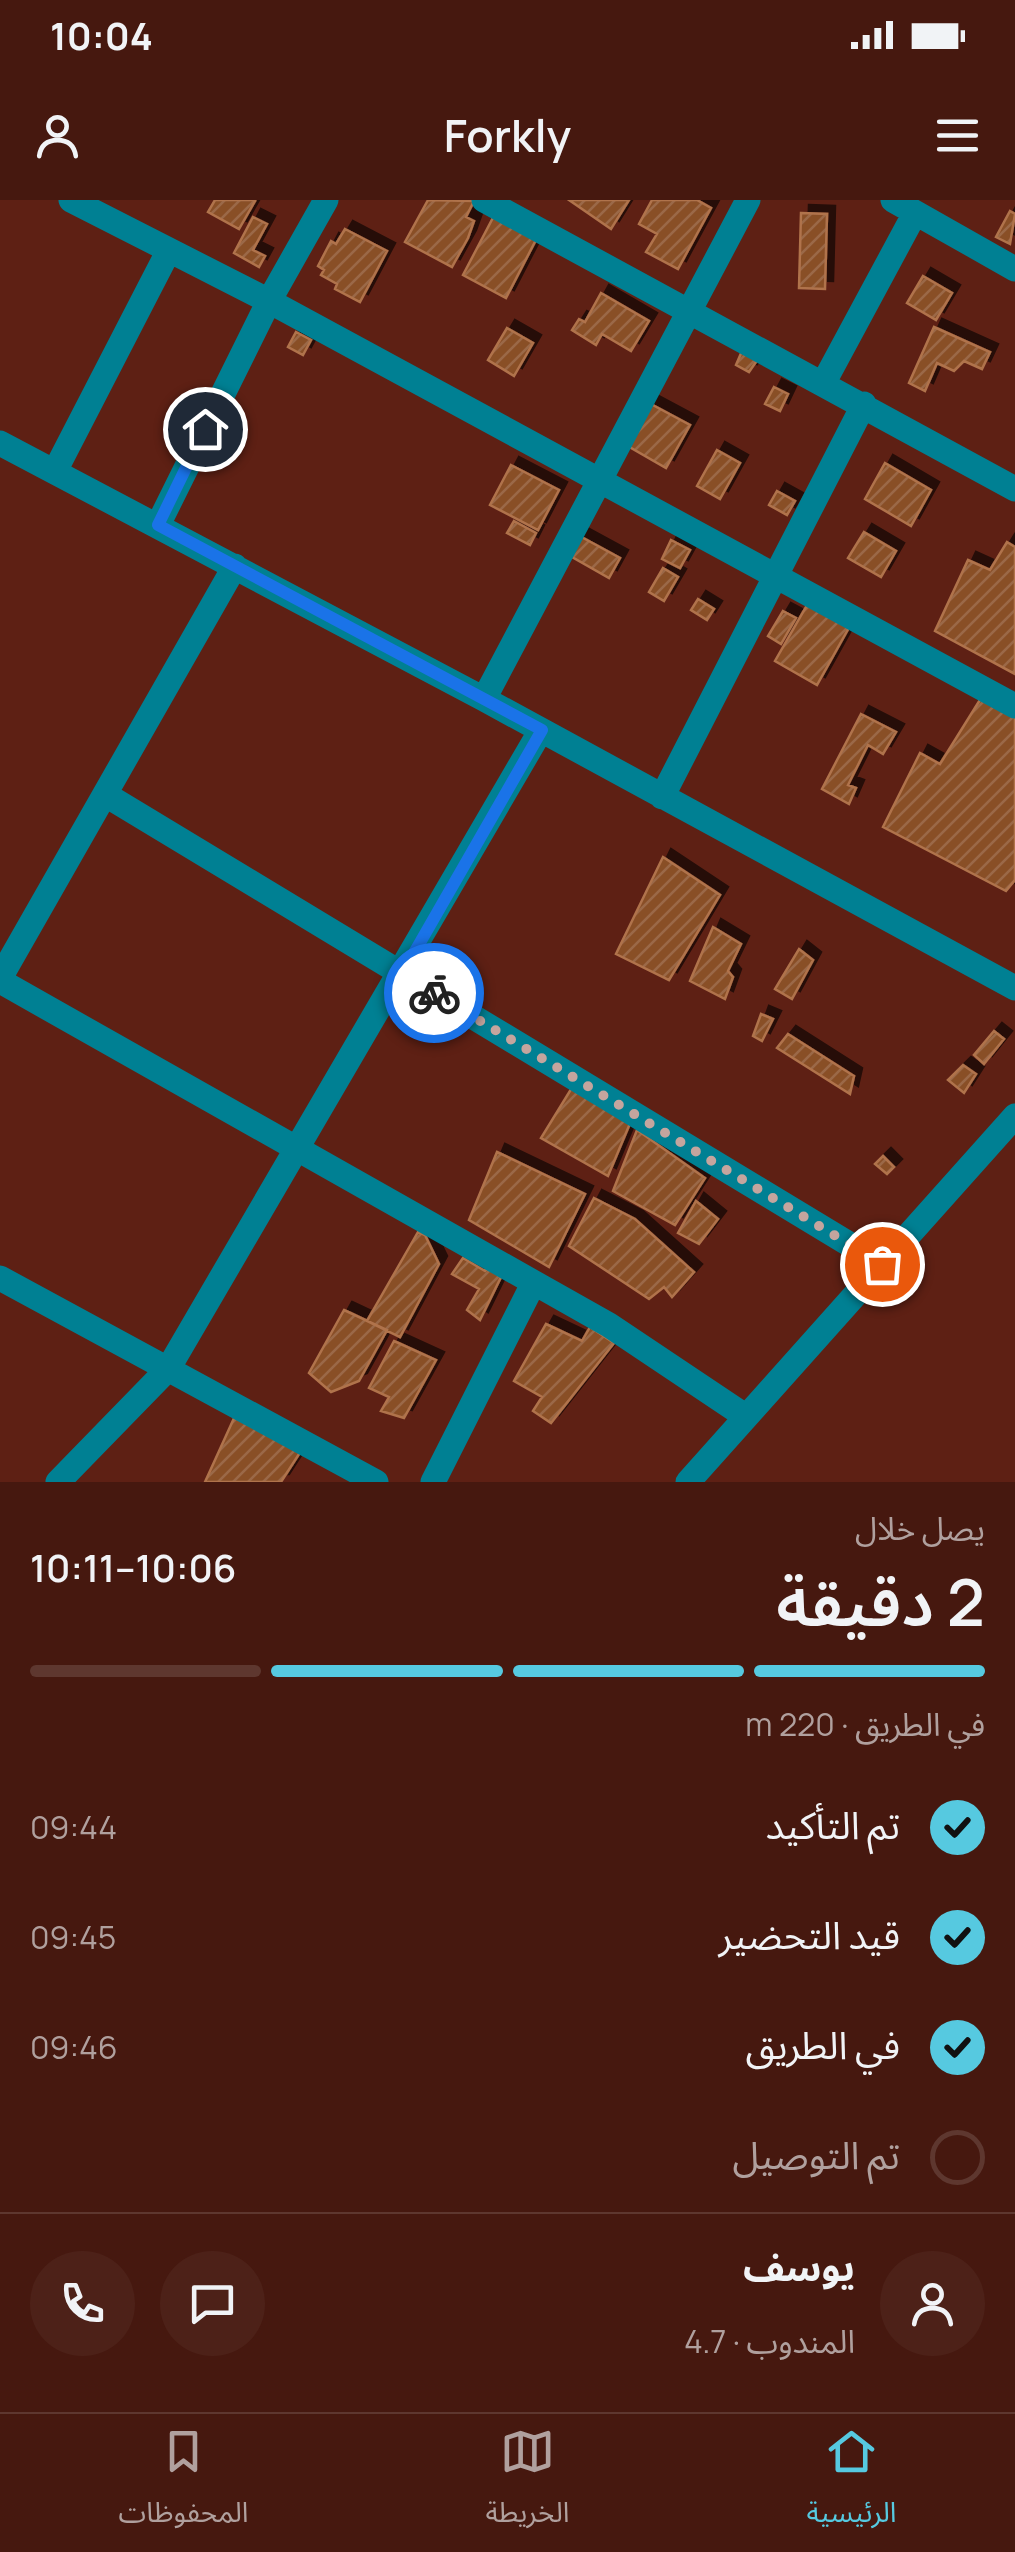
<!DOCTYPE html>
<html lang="ar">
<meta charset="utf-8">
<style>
:root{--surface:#46180f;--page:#4d2118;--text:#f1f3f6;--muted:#b0a09e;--line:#5e372f;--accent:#56c9e0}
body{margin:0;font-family:Manrope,"Noto Sans Arabic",sans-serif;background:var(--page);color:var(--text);direction:rtl;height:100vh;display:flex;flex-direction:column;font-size:38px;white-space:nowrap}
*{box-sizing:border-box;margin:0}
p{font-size:32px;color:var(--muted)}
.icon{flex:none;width:55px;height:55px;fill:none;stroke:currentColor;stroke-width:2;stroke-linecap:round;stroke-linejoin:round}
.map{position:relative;height:1282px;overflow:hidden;direction:ltr}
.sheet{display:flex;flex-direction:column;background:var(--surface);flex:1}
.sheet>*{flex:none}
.pin{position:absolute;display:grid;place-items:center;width:85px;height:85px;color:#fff;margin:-42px;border:5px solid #fff;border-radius:50%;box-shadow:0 2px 10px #0007}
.courier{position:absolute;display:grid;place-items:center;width:100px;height:100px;margin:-50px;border:8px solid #1a73e8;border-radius:50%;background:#fff;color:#222;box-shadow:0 2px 12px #0007}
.head em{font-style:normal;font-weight:600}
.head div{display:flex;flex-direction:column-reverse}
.head{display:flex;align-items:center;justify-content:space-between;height:170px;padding:0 30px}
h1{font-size:65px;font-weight:600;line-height:75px}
.bar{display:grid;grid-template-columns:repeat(4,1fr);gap:15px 10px;align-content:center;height:120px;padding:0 30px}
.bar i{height:12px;border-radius:8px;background:var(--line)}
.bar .active{background:var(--accent)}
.bar p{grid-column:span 4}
.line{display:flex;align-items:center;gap:25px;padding:0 30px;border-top:2px solid var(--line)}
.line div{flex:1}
.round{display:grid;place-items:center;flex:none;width:105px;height:105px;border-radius:52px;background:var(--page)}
ol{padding:0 30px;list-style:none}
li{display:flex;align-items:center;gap:30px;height:110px}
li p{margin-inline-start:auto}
li .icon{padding:10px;border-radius:50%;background:var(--accent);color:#111;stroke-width:4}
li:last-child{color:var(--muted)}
li i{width:55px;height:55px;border:5px solid var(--line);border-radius:50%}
.status{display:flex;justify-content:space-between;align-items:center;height:70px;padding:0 50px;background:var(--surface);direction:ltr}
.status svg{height:28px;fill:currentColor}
header{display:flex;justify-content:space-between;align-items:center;height:130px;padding:0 30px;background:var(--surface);font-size:45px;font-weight:600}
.menu{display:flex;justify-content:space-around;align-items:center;height:140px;border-top:2px solid var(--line);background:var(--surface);font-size:28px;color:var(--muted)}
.menu a{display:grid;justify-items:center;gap:5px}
.menu .active{color:var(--accent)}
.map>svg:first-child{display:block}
</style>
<div class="status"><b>10:04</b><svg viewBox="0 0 49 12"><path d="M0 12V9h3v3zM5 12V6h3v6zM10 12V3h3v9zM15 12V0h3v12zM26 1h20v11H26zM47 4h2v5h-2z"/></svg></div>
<header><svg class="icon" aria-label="menu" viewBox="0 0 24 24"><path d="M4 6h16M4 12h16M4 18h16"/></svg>Forkly<svg class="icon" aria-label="person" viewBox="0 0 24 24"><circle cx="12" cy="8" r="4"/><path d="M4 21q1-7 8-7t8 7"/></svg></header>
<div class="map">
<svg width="1015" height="1282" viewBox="0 0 1015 1282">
<defs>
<pattern id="building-hatch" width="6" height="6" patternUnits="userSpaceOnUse" patternTransform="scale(2.5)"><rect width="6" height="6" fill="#894f28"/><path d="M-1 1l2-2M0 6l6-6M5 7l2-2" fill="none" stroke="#9b6947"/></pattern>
<filter id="shadow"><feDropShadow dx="8" dy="-8" stdDeviation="0" flood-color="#0009"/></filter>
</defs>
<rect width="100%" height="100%" fill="#5e2014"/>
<path fill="url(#building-hatch)" stroke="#b0734c" stroke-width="2.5" filter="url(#shadow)" d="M215,0H253L255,1L239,29L208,12Z
M428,0L474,1L466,17L474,21L468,38L452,67L405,42Z
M569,0H629L611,29Z
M652,0H697L711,8L678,69L646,52L657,34L639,24Z
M1010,11L1015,14L1010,44L996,37Z
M496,12L539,34L506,98L463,75Z
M801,13L827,14L825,89L799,88Z
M253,17L267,24L253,50L265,56L259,67L234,53Z
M345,29L387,51L360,102L335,89L337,84L321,75L324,70L318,66L331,41L336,44Z
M923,76L952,93L936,120L907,103Z
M601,93L649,121L631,151L602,134L596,145L572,130L579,119L585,122Z
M934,127L990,152L982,169L964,161L954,171L937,163L925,191L909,183Z
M507,128L533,143L514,176L488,160Z
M296,132L311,140L303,155L288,147Z
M742,151L758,159L749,172L736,165Z
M774,187L788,194L780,211L765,204Z
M649,203L690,225L666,268L626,245Z
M717,250L740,263L720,299L697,286Z
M885,263L931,290L911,326L865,299Z
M511,265L559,290L538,330L490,305Z
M777,291L795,301L787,315L769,305Z
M514,321L536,333L530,345L507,333Z
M864,332L896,351L881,377L848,358Z
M576,334L620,358L609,378L565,353Z
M671,340L690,350L680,368L662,359Z
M1007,342L1015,347V474L935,431L968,360L990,370Z
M663,368L678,377L664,401L649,392Z
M698,399L714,409L707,420L691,410Z
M810,400L851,424L817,485L775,461Z
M783,411L796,418L781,444L768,436Z
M983,495L1015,513V680L1006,691L883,627L920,553L940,564Z
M861,514L896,532L883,554L868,545L848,585L856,588L849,604L822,589Z
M663,657L720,695L669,780L616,754Z
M713,727L741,744L728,771L733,777L725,799L690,781Z
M799,749L813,760L792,799L775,789Z
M761,814L773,819L762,841L753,836Z
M994,831L1004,839L984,864L974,855Z
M788,834L854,876L850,894L777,848Z
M963,865L976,874L964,893L948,880Z
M573,886L631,921L608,976L541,938Z
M637,930L705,978L675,1025L613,991Z
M497,952L585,994L549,1067L469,1020Z
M883,956L894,967L887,974L875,964Z
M594,998L635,1019L694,1072L672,1097L664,1087L649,1099L569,1046Z
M696,1001L718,1019L699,1044L678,1033Z
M418,1032L425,1035L439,1064L400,1137L367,1121Z
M463,1058L485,1071L490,1066L503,1073L480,1120L467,1110L479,1089L452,1074Z
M344,1110L387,1130L359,1181L331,1192L309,1173Z
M546,1124L582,1141L590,1127L614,1143L551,1223L533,1211L542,1197L514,1181Z
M394,1141L436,1160L404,1218L381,1211L389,1197L369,1188Z
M235,1216L301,1251L281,1282H205Z"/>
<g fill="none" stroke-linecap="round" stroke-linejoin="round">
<path stroke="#008093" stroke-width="25" d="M71,0L269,101L1015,506
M484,0L1015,289
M893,0L1015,69
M824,182L915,13
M0,243L484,499L1015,788
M55,271L169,50
M158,325L269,101L326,0
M484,499L748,0
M106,595L882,1064
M662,597L864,204
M0,778L235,366
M0,781L609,1125L745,1216
M0,1078L376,1282
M58,1282L168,1169L541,530
M433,1282L533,1084
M688,1282L1015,916"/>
</g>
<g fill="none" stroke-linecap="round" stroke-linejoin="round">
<path stroke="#c5a59e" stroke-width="10" stroke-dasharray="0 18" d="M434,793L882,1064"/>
<path stroke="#1a73e8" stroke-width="12" d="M205,229L158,325L542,530L402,774L434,793"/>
</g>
</svg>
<div class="pin" style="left:882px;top:1064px;background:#ea580c"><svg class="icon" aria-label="bag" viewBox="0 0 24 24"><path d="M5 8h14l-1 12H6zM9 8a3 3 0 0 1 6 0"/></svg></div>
<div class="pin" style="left:205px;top:229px;background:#1f2937"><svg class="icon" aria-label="home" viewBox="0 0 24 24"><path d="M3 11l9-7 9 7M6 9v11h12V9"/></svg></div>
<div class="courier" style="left:434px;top:793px"><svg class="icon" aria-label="bike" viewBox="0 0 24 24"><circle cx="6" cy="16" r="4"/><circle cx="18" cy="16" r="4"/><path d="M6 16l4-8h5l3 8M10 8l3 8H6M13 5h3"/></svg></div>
</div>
<section class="sheet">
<div class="head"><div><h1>2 دقيقة</h1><p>يصل خلال</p></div><em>10:06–10:11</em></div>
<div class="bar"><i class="active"></i><i class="active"></i><i class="active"></i><i></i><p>في الطريق · 220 m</p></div>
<ol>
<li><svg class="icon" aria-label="check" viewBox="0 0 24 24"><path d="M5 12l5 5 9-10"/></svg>تم التأكيد<p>09:44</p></li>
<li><svg class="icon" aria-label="check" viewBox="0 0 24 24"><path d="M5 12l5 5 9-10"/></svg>قيد التحضير<p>09:45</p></li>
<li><svg class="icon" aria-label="check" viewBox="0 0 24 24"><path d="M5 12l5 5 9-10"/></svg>في الطريق<p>09:46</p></li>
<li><i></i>تم التوصيل</li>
</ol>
<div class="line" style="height:180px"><a class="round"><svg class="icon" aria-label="person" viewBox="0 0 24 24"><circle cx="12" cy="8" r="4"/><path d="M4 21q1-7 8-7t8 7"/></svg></a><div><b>يوسف</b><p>المندوب · 4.7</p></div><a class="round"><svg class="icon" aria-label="chat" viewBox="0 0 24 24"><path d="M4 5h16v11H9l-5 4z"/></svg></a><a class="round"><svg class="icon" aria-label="phone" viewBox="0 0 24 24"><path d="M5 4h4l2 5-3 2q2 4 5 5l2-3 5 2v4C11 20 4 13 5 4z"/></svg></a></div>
</section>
<nav class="menu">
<a class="active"><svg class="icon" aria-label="home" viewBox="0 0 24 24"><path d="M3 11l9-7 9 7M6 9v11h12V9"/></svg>الرئيسية</a>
<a><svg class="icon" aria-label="map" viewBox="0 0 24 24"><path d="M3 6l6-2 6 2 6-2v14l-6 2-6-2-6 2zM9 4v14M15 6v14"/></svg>الخريطة</a>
<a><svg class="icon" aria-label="saved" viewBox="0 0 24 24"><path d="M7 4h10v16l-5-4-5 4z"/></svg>المحفوظات</a>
</nav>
